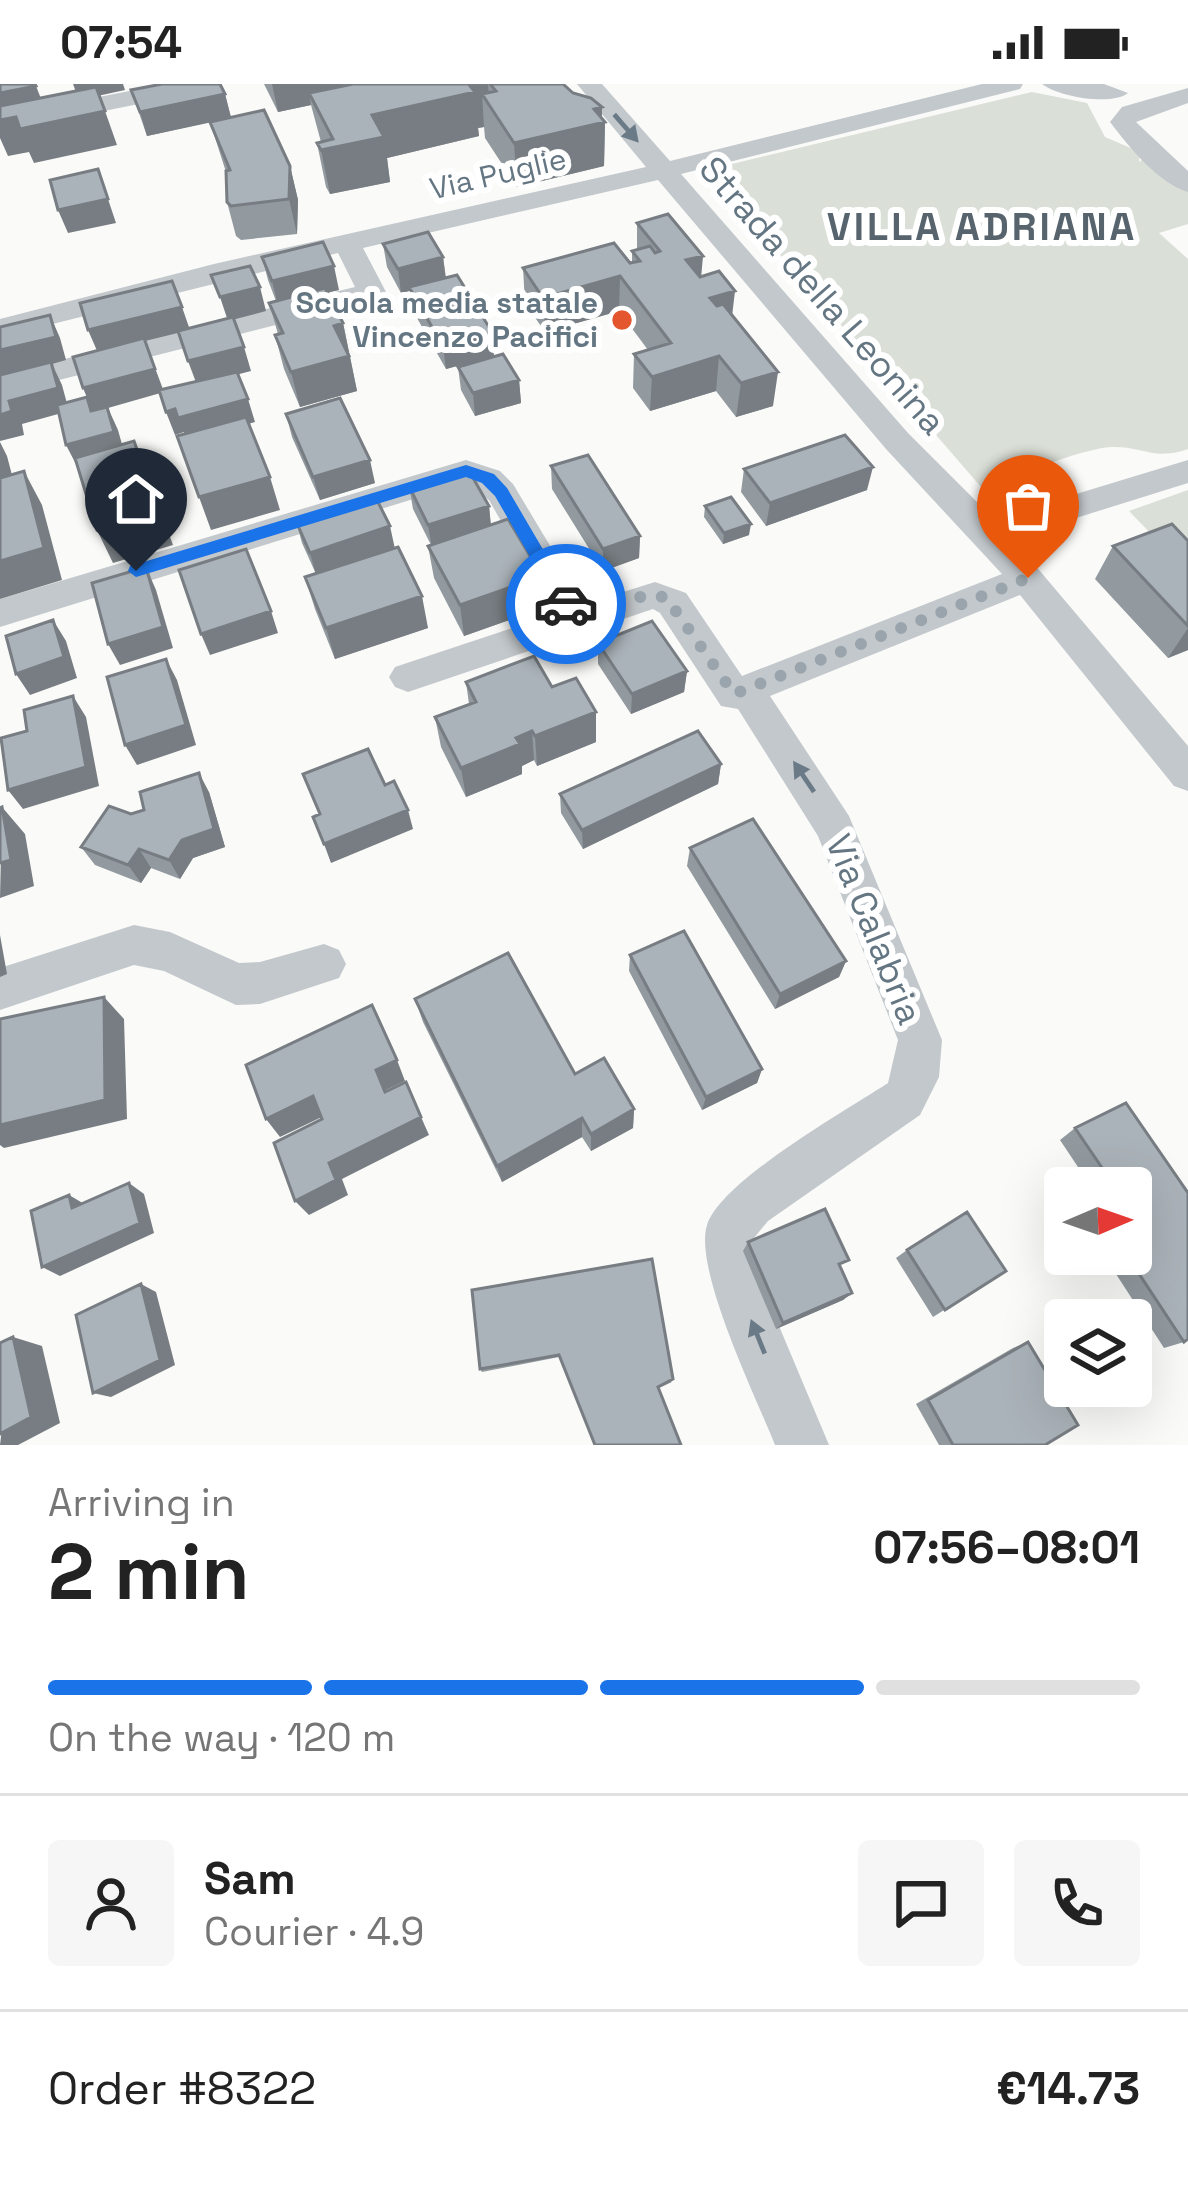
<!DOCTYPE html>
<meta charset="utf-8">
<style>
:root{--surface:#fff;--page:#f6f6f6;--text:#222;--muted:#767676;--line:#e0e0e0;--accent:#1a73e8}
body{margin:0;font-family:"Space Grotesk",sans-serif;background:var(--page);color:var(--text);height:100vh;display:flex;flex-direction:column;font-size:45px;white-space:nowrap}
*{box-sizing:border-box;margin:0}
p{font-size:39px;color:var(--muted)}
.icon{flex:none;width:66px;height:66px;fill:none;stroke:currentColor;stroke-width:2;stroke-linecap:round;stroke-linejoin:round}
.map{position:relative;height:1361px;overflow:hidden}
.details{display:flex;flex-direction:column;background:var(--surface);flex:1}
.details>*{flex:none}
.needle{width:78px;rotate:88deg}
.fabs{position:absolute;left:1044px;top:1083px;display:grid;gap:24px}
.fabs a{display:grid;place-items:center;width:108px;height:108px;border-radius:12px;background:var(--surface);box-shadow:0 12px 48px #0002;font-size:60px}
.pin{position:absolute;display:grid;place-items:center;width:102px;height:102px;color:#fff;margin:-123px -51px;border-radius:50% 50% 50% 0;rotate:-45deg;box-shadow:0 0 12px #0007}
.pin .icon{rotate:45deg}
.courier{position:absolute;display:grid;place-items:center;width:120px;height:120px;margin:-60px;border:9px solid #1a73e8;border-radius:50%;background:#fff;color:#222;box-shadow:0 3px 15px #0007}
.summary em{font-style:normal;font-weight:800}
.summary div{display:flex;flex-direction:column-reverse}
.summary{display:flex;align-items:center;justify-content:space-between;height:204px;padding:0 48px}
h1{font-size:78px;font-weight:800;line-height:90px}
.bar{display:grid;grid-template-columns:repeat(4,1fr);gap:18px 12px;align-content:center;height:144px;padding:0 48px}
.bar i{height:15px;border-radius:9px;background:var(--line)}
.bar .current{background:var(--accent)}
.bar p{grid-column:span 4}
.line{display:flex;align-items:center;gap:30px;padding:0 48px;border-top:3px solid var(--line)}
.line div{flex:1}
.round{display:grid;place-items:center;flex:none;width:126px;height:126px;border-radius:12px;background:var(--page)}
.status{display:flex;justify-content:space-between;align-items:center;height:84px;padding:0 60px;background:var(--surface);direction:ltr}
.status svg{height:33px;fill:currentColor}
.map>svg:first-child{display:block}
</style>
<div class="status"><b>07:54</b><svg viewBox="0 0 49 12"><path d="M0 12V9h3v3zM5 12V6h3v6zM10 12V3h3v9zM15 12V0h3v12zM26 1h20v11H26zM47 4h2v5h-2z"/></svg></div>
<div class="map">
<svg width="1188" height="1361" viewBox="0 0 1188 1361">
<rect width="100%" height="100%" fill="#fafaf8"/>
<path fill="#dadfd7" d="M1032,8L1087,19L1105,53L1140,68L1139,78L1148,71L1188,105V140L1159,149L1188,175V365C1154,377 1142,362 1112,363C1087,363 1010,394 981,403L707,86Z
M1188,406V488L1129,427Z"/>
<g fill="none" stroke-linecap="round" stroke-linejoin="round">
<path fill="#c3c8cc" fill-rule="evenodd" d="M166,0H215L203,7L0,48V32Z
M577,0H602L670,77L982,0H1023L1020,5L681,90L908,349L994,435L1188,376V399L1012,454L1188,662V707L1174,702L1020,511L770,612L849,732L942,956L939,993L920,1031L768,1137L754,1154L758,1192L829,1361H775C757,1315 693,1185 707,1141C721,1097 845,1027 888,999L898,956L818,752L738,625L721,622L660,529L653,525L408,608L395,603L389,593L395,583L554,530L489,416L465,399L0,543V515L466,376L500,387L513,400L585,520L655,498L686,509L742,592L1002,490L886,365L658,96L363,164L386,208L382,214L0,311V291L355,203L338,169L0,253V235L214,180L646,83Z
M1042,0H1104L1128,9C1112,22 1058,13 1042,0Z
M1188,4V19L1136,38L1188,87V108C1158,99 1129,63 1110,38L1122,23Z
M134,841L170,848L239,879L260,878L324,860L339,866L346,880L339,894L260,920L236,921L164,887L134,881L0,926V884Z"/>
</g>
<path fill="#929a9f" d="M264,0H563L573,9L602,23V35L605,38L604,82L517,103L485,54L484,43L478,44L479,52L387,74L390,98L330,110L326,103L317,59L321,58L311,21L278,28Z
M131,6L225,10L231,33L290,82L298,116L297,150L241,156L236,152L227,118L226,88L210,38L147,52Z
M637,139L701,192L732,231L773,322L736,333L716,307L650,327L633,304L634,270L648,266L619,227L545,248L525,219L523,184L632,179V167L637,166Z
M383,160L443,173L446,194L494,272L446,285L413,227L410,207L401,209L387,183Z
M262,173L339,206L327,208L343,239L357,307L300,323L284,285L275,251L278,250L269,219L276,217L268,196Z
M458,283L519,296L521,319L475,332L461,306Z
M286,330L375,399L320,416L292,353Z
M551,382L640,452L639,474L603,487L552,405Z
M744,385L867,406L766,442L741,408Z
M409,402L489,422L491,441L543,524L464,552L434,494L428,462L431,461L413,425Z
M705,422L749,451L723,460L704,433Z
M296,437L395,465L428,544L335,575L315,525L305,493L316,490L302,459Z
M1188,457V566L1168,574L1095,495L1113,462Z
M598,559L687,587L684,608L631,630L598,580Z
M466,598L552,603L596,628V658L537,682L534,676L522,682V690L466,713L441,663L435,633L469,620Z
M721,680L718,700L583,765L561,729L560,710Z
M209,708L225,763L193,774L180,795L151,784L141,799L95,781L81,763L131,730Z
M690,764L846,877L839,893L775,925L687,782Z
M630,871L762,985L757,999L702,1026L629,887Z
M415,915L575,990L634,1025L633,1044L591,1067L582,1053L502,1098L423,938Z
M1126,1019L1184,1258L1164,1264L1103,1170H1131V1104H1092L1060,1056L1075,1044Z
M748,1158L841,1184L852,1209L843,1216L776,1245L743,1167Z
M907,1166L1006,1187L933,1233L896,1174Z
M472,1206L672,1298L659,1304L559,1273L482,1288L480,1285Z
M1028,1258L1045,1361H939L916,1320L1013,1264Z"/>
<path fill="#777d82" d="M73,0H123L125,6L79,16Z
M272,0H370L309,9L311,21L278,28Z
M476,0H488L490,22L482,10L484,43L478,44L479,52L387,74L390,98L330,110L321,66L372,31Z
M36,2L45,25L0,35V9Z
M225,10L231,34L147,52L140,28Z
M602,23V38H605L604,82L517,103L514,59L594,25Z
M105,27L117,61L34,79L29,68L8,72L0,54V36L16,33Z
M290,82L298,116L297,150L289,115Z
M98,85L116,139L68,149L58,126Z
M703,172L700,206L686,176Z
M443,173L446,197L401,209L398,185Z
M334,182L339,206L278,221L272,197Z
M620,192L619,227L545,248L543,214Z
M260,203L266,227L228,237L220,213Z
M735,207L731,241L710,214Z
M182,223L190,246L145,257L164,308L108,324L118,346L125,371L78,384L66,361L88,316L83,304L98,269L88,246Z
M50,231L60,254L66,276L52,280L62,301L69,327L22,340L24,351L0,357V331L9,317L0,293V266Z
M343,239L357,307L300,323L291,288L334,242Z
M492,248L494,272L446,285L443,262Z
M244,263L251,287L197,301L188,277Z
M719,272L716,307L650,327L652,293Z
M778,288L773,322L736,333L741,299Z
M519,296L521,319L475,332L473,309Z
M248,315L255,338L187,358L184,348L175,351L166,328Z
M134,357L148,391L173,461L113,479L97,446Z
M0,358L7,372L13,395L0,398Z
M370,376L375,399L320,416L313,393Z
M873,383L867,406L766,442L770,419Z
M24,387L42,421L62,496L0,515V477Z
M270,393L280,426L211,446L199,413Z
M489,422L491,445L432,464L428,441Z
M751,440L749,451L723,460L724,449Z
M390,442L395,465L316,491L310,469Z
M640,452L639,474L603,487V465Z
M146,483L156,506L173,564L120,581L108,560Z
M542,492L543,524L464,552L460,521Z
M422,512L428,544L335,575L326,544Z
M271,527L278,549L210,571L201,550Z
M53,536L66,557L77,594L30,611L16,590Z
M1188,544V566L1168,574Z
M166,575L177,596L196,661L137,681L125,661Z
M687,587L684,608L631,630L632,610Z
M73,612L86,633L99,702L23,725L8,706Z
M596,628V658L537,682L535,652Z
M532,647L534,676L522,682V690L466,713L461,684L516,654Z
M721,680L718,700L583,765L582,746Z
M199,689L209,708L225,763L193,774L180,795L169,776Z
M2,723L25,750L34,802L0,814Z
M408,726L413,745L331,779L324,760Z
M139,765L151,784L141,799L128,781Z
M0,851L7,890L0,893Z
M846,877L839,893L775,925L780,910Z
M104,913L124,935L127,1035L4,1064L0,1061V1041Z
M397,976L405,997L386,1006L394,1027L376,986Z
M762,985L757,999L702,1026L706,1013Z
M313,1012L326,1031L280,1053L266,1035Z
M634,1025L633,1044L591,1067V1050Z
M421,1033L429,1051L342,1095L348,1111L309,1131L295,1117L329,1079Z
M582,1034V1053L502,1098L497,1082Z
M129,1099L144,1110L154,1149L60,1192L42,1183Z
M69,1111L86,1121L72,1124Z
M141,1200L156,1208L175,1281L111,1313L93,1309Z
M852,1209L843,1216L776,1245L783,1239Z
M13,1253L42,1262L60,1339L18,1361H0Z"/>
<path fill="#aab3b9" stroke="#777d82" stroke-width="3" d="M0,0H35L36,2L0,9Z
M162,0H220L225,10L140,28L131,6Z
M353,0H476L470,2L475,8L372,31L384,53L321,66L317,59L333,55L309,9Z
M490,0H563L573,9L591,14L602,23L594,25L605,38L514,59L482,10L496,7Z
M96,3L105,27L20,45L16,33L0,36V22Z
M264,26L290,82L289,115L231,122L227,118L226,87L230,86L210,38Z
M98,85L108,115L58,126L50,96Z
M668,130L703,172L686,176L700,193L719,187L735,207L710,214L717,222L723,220L778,288L741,299L719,272L652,293L634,270L671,259L620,192L543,214L523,184L614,159L630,179L640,177L632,167L650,162L655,169L660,167L637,139Z
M428,148L443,173L398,185L383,160Z
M323,158L334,182L272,197L262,173Z
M250,182L260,203L220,213L211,191Z
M457,191L492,248L443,262L409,203Z
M172,197L182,223L88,246L80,219Z
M325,204L343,239L334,242L349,272L291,288L275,251L283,249L269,219Z
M50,231L56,253L0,266V243Z
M233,233L244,263L188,277L178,247Z
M144,254L155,285L83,304L73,273Z
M503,270L519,296L473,309L458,283Z
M51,278L58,304L9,317L12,327L0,331V291Z
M237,288L248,315L178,334L175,325L166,328L159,306Z
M87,313L91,327L107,323L114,348L66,361L57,321Z
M340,314L370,376L313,393L286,330Z
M246,333L270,393L199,413L177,352Z
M845,351L873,383L770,419L744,385Z
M134,357L159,428L97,446L75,374Z
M588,371L640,452L603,465L551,382Z
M468,385L489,422L428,441L409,402Z
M24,387L44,464L0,477V394Z
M375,412L390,442L310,469L296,437Z
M731,413L751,440L724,449L705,422Z
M508,435L542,492L460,521L428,462Z
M1172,440L1188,457V542L1113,462Z
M398,463L422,512L326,544L305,493Z
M246,465L271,527L201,550L179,486Z
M146,483L163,543L108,560L92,499Z
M53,536L64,573L16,590L6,552Z
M652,537L687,587L632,610L598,559Z
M534,572L552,603L576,594L596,628L535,652L532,647L516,654L520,660L461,684L435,633L476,618L466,598Z
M166,575L186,641L125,661L107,593Z
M73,612L86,683L8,706L1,654L27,647L24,626Z
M698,647L721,680L582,746L560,710Z
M368,665L385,701L394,697L408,726L324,760L313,733L320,730L303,690Z
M199,689L214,745L182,756L169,776L139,765L128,781L81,763L109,722L131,730L144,726L140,708Z
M2,723L11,776L0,779V724Z
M753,735L846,877L780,910L690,764Z
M684,847L762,985L706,1013L630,871Z
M508,869L575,990L604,974L634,1025L591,1050L582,1034L497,1082L415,915Z
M104,913L105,1016L0,1041V935Z
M372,921L397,976L376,986L385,1008L406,998L421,1033L329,1079L336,1096L295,1117L274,1059L322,1035L313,1012L266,1035L246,981Z
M1126,1019L1188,1109V1255L1184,1258L1126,1170H1131V1104H1106L1113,1100L1075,1044Z
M129,1099L140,1139L42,1183L31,1127L69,1111L72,1124Z
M825,1125L849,1176L839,1180L852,1209L783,1239L748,1158Z
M967,1128L1006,1187L945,1226L907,1166Z
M652,1175L673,1295L658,1303L681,1361H595L559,1271L480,1285L472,1206Z
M141,1200L160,1276L93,1309L76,1231Z
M13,1253L31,1333L0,1350V1259Z
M1028,1258L1078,1341L1045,1361H953L928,1316Z"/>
<defs><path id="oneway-solid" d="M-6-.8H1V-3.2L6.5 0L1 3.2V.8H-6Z" transform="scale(3)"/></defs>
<g fill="#6a7a87">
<use href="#oneway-solid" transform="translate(626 44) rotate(49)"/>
<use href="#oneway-solid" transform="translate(804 693) rotate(-124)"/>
<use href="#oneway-solid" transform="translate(758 1253) rotate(-112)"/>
</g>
<path fill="#1a73e8" d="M466,381L494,390L507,404L572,515V525H560L495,412L482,399L466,393L136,493L128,487L130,482Z"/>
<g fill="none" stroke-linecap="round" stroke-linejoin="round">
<path stroke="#99a4ac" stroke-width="12" stroke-dasharray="0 21.6" d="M566,520L575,535L643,512L666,513L734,610L1028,494"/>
</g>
<circle fill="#e4572e" stroke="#fff" stroke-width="4.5" cx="622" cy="236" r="12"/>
<g text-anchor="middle" stroke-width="12" stroke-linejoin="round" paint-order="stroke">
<g font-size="30" fill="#657683" stroke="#fff">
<text transform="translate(498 90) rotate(-13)" y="10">Via Puglie</text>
</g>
<g font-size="30" font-weight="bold" fill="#657683" stroke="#fff" text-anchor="end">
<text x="598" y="229">Scuola media statale<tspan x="598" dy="34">Vincenzo Pacifici</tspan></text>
</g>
<g font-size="36" fill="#657683" stroke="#fff">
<text transform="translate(823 211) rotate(49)" y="13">Strada della Leonina</text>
<text transform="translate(875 845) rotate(68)" y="13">Via Calabria</text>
</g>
<g font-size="39" font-weight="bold" letter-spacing="3" fill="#57646e" stroke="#fff">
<text x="982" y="156">VILLA ADRIANA</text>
</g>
</g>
</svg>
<div class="fabs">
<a><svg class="needle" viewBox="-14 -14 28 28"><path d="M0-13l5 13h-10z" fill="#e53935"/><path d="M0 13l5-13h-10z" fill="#767676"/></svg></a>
<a><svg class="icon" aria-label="layers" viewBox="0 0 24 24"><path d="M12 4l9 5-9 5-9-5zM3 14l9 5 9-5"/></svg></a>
</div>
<div class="pin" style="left:1028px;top:494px;background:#ea580c"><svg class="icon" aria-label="bag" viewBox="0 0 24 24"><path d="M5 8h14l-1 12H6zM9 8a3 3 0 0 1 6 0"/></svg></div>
<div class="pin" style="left:136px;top:487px;background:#1f2937"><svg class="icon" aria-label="home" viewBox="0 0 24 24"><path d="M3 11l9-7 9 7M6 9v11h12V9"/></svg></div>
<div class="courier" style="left:566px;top:520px"><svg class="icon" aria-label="car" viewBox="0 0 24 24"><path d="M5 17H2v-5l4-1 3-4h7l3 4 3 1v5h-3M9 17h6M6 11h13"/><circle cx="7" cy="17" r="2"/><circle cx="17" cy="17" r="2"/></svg></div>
</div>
<section class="details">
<div class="summary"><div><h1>2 min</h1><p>Arriving in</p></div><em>07:56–08:01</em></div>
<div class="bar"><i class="current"></i><i class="current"></i><i class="current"></i><i></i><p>On the way · 120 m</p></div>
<div class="line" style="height:216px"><a class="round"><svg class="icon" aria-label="person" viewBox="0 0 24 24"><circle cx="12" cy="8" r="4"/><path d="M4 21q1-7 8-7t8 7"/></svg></a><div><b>Sam</b><p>Courier · 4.9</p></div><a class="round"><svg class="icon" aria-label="chat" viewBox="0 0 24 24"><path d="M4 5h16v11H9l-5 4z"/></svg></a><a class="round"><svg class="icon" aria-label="phone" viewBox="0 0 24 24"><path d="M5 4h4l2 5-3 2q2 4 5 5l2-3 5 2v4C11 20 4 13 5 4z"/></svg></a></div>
<div class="line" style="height:156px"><div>Order #8322</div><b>€14.73</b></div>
</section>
